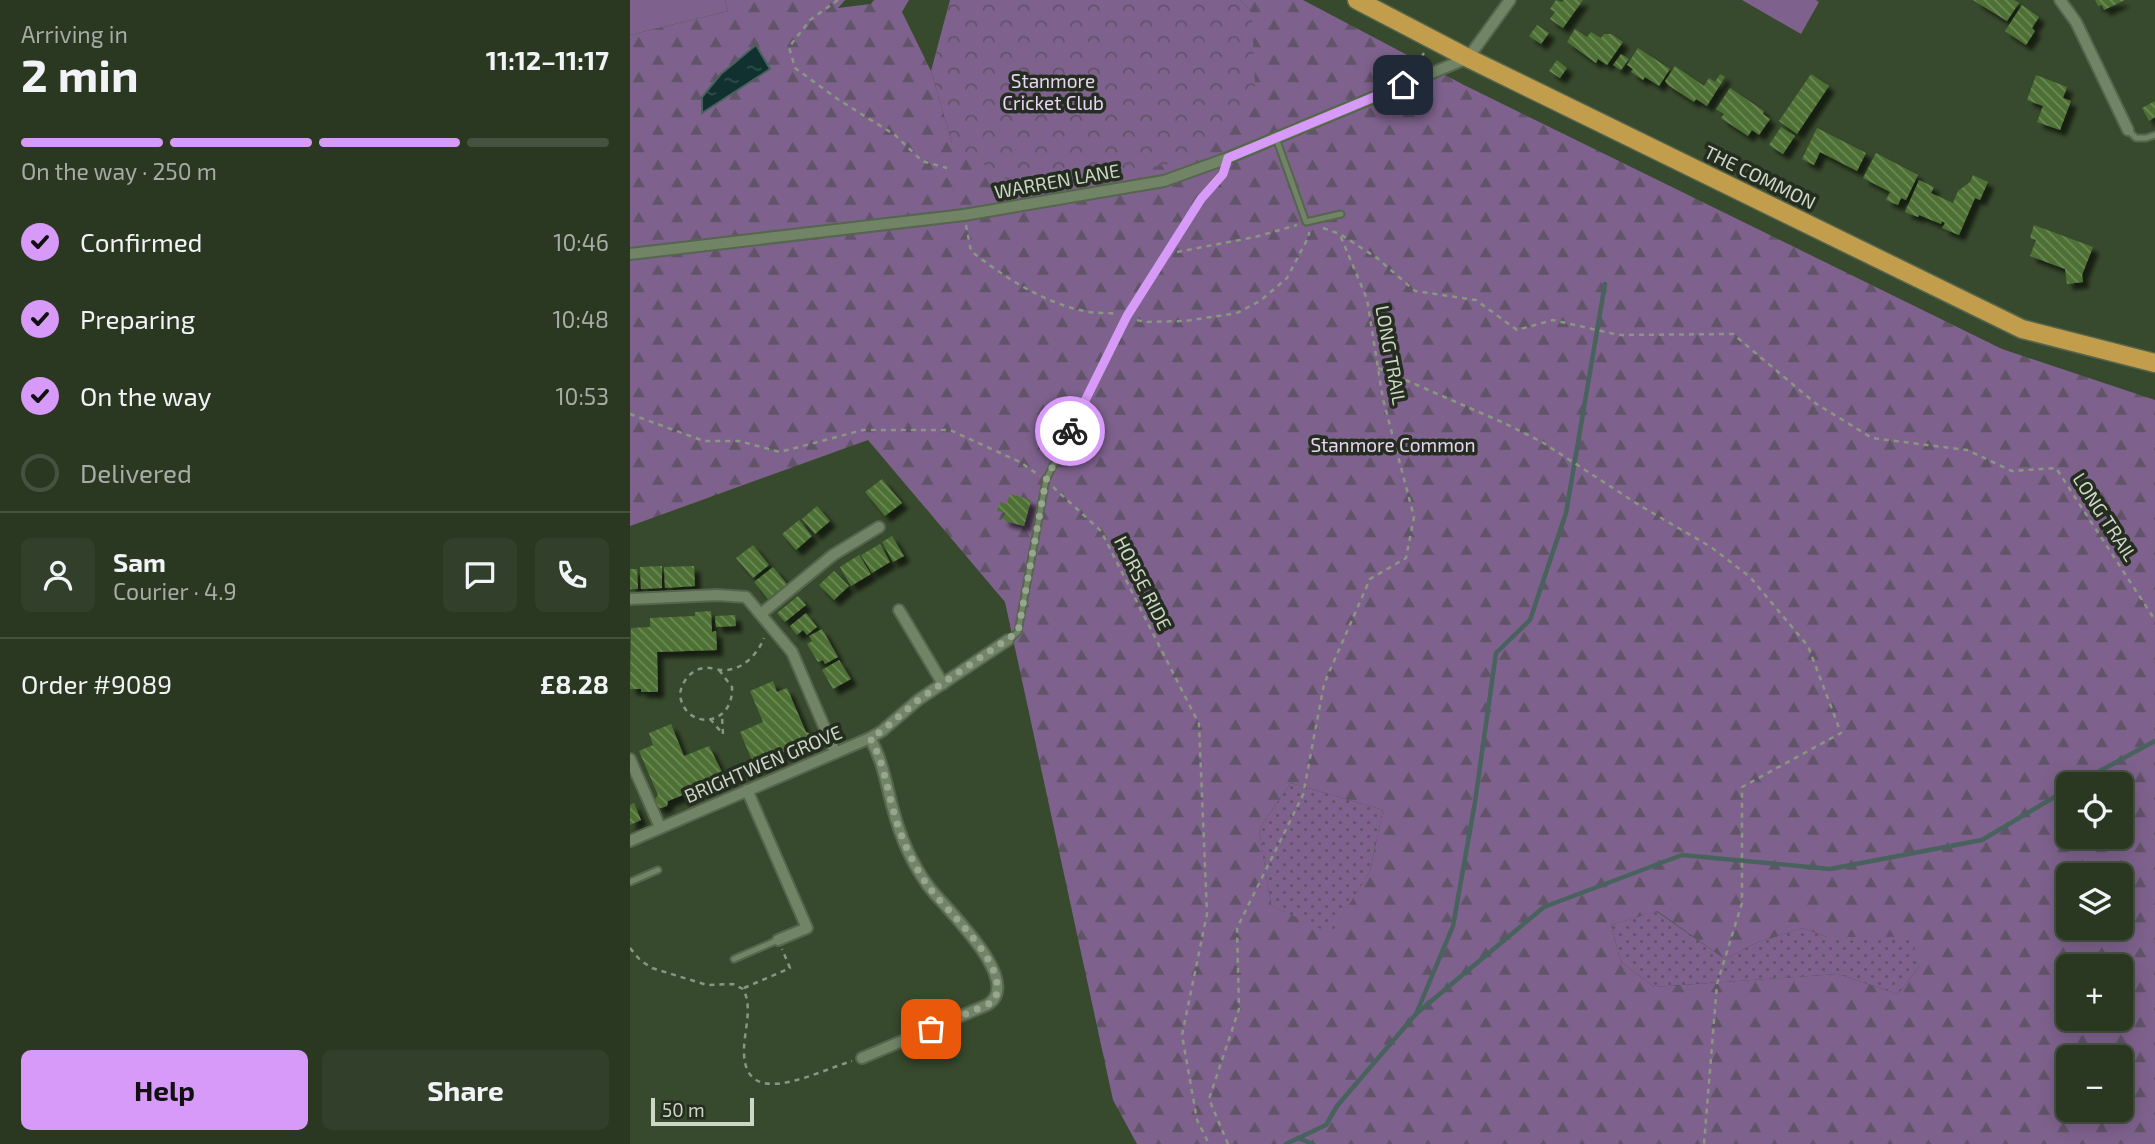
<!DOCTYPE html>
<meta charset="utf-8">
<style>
:root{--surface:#2a3822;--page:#323f2a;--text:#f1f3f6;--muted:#a5aca5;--line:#465240;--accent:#d89af8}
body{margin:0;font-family:"Exo 2",sans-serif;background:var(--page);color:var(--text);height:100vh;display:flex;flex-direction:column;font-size:26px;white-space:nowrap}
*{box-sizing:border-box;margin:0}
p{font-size:23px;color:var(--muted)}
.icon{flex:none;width:38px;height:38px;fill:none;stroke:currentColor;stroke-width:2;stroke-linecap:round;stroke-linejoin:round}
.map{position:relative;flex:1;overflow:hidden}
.sheet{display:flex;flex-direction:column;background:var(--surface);width:630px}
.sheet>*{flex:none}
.fabs{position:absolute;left:1426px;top:772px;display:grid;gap:14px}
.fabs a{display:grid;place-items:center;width:77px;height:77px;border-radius:10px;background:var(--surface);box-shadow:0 4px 18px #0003,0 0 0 2px var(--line);font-size:35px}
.scale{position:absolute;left:21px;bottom:18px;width:103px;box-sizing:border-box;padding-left:7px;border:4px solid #ccd7c6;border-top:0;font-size:19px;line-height:24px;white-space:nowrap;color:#ccd7c6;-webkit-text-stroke:5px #252d20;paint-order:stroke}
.pin{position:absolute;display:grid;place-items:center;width:60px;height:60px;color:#fff;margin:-30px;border-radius:14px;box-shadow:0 4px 10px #0006}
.courier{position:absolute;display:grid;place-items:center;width:70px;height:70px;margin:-35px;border:5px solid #d89af8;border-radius:50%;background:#fff;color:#222;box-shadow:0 2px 9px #0007}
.headline em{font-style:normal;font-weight:700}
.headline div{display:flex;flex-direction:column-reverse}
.headline{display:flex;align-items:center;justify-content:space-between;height:119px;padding:0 21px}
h1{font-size:46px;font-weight:700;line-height:52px}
.bar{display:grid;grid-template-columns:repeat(4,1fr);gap:10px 7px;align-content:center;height:84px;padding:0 21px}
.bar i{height:9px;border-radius:5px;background:var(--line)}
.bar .on{background:var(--accent)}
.bar p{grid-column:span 4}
.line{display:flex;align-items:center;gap:18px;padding:0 21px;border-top:2px solid var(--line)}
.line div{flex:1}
.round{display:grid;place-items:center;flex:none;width:74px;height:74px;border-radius:10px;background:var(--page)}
ol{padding:0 21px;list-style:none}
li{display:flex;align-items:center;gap:21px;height:77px}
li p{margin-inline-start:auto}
li .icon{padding:7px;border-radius:50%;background:var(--accent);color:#111;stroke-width:4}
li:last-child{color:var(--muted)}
li i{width:38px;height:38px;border:4px solid var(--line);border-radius:50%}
.cta{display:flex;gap:14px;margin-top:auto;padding:14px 21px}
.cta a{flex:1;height:80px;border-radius:10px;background:var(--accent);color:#111;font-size:28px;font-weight:700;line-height:80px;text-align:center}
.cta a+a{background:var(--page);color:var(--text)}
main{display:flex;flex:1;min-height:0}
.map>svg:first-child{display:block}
</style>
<main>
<section class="sheet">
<div class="headline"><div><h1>2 min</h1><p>Arriving in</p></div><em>11:12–11:17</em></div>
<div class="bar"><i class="on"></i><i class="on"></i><i class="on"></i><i></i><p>On the way · 250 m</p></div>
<ol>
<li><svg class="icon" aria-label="check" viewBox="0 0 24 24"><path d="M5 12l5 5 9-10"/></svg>Confirmed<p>10:46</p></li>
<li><svg class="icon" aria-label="check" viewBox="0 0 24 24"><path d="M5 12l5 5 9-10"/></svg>Preparing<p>10:48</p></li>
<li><svg class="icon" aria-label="check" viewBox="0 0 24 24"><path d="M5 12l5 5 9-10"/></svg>On the way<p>10:53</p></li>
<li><i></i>Delivered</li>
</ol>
<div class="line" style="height:126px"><a class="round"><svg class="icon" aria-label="person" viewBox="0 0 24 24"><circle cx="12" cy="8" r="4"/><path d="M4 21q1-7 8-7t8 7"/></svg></a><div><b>Sam</b><p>Courier · 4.9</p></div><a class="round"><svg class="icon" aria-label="chat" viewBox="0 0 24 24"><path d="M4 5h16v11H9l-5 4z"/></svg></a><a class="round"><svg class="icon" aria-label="phone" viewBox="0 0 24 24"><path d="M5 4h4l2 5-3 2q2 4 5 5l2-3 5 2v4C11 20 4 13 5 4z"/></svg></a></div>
<div class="line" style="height:91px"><div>Order #9089</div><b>£8.28</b></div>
<div class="cta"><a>Help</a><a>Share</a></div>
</section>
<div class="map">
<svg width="1525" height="1144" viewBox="0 0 1525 1144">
<defs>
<pattern id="grass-dots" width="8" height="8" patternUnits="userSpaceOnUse" patternTransform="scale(1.75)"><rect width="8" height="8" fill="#7e628d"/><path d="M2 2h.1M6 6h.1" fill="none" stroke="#615368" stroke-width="1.8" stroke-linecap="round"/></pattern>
<pattern id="forest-firs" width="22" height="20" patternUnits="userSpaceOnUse" patternTransform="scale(1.75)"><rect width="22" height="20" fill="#7e628d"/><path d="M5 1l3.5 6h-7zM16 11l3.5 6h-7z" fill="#615368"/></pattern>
<pattern id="park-crowns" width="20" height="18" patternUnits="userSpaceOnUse" patternTransform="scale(1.75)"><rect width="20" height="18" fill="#7e628d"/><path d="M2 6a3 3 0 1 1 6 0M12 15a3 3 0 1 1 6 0" fill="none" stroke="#615368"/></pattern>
<pattern id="water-ripples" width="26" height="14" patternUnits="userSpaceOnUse" patternTransform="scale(1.75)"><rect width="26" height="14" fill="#103130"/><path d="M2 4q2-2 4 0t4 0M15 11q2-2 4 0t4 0" fill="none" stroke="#324e4c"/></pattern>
<pattern id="building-back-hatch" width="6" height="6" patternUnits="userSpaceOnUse" patternTransform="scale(1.75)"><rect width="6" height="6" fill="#4d7034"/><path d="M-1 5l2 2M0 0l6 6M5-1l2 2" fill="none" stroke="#6e8a59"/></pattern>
<filter id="shadow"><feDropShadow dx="6" dy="6" stdDeviation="2" flood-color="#0009"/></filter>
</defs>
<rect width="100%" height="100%" fill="#384a2d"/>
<path fill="url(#grass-dots)" d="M661,783L753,810L740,871L701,935L641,905L629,829Z
M1026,911L1095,959L1128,942L1173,928L1197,937H1283L1289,967L1268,994L1208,974L1024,987L991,962L981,925Z"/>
<path fill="url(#forest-firs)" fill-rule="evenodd" d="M95,0H215L208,8L241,4L244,0H279L272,12L301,71L322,143L622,13L610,0H673L834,85L1372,349L1525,400V1144H507L483,1100L375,602L238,440L0,526V35L98,11ZM661,783L753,810L740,871L701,934L641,905L629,829ZM1438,784H1491V836H1438ZM1438,875H1491V928H1438ZM1027,911L1095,959L1128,942L1173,928L1197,937H1282L1289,967L1268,994L1208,974L1024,987L991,962L981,925ZM1438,966H1491V1018H1438ZM1438,1057H1491V1110H1438Z"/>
<path fill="url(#park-crowns)" d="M320,0H610L622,13L625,88L599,130L538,164L428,185L376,179L322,143L301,71Z"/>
<path fill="#7e628d" d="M0,0H95L98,11L0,35Z
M1112,0H1186L1189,2L1171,34Z"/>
<path fill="url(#water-ripples)" stroke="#48635d" stroke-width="2" d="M126,45L140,69L72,113V97L91,74Z"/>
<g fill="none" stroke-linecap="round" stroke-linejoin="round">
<path stroke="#48635d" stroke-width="4.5" d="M1446,784L1525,741
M787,1013L914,907L1052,855L1200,869L1352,840L1438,789
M668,1138L683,1144
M656,1144L696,1125L707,1106L786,1014L823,926L845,802L866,653L900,620L936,513L975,284"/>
</g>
<path fill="url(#building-back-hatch)" filter="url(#shadow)" d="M926,0L932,2L934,0H953L933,28L920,19L925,12L920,9Z
M1343,0H1384L1389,3L1377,21Z
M1465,0H1495L1474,10L1472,5L1468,6Z
M1392,5L1409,17L1402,28L1405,31L1396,45L1375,31Z
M907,25L919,33L911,44L899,36Z
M945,29L957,37L961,32L971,38L974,34H981L993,42L977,65L968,59L966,63L937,42Z
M1008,48L1040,69L1029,86L1015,77L1013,80L1001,72L1003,69L997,65Z
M991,54L999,59L991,70L983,65Z
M927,60L937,68L930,78L919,71Z
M1045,66L1074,86L1079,78L1085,82L1090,74L1095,77L1077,106L1066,99L1064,102L1038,85L1035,81Z
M1181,74L1199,86L1167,134L1149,121Z
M1406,75L1437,87L1433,98L1441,101L1430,130L1407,122L1413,106L1397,100Z
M1100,88L1134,111L1133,114L1140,119L1129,135L1122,130L1118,136L1091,118L1094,114L1086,109Z
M1525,101V117L1519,121L1512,108Z
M1151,127L1165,136L1153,154L1139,145Z
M1187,128L1236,153L1227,171L1190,152L1184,165L1172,159Z
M1246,153L1288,175L1276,200L1271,198L1268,205L1256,200L1260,192L1233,178Z
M1343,175L1358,182L1350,200L1345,198L1329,235L1312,228L1315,223L1312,221L1311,224L1289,215L1288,217L1275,212L1289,180L1304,187L1301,193L1323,203L1328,191L1340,182Z
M1404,225L1463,247L1452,275L1453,282L1437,284L1435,269L1400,256L1406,240L1400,238Z
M252,479L272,503L255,516L235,492Z
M380,494L401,500L394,526L372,520L375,513L367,511L370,502L377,504Z
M187,506L200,521L185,534L172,519Z
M169,520L182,536L166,550L152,534Z
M262,536L274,556L263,562L252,542Z
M250,544L260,562L242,573L231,555Z
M123,545L139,565L123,578L106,558Z
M229,555L241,574L221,586L210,567Z
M32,566V588L11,589L10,567Z
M64,566L65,586L35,588L34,567Z
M143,567L157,584L138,599L124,582Z
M0,569H7L8,589H0Z
M204,571L219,586L204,600L189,585Z
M168,596L176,605L155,622L147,613Z
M81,611L82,632L86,631L87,650L27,652L28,692H11V689H0L1,628L20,627V618L65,616V612Z
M176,613L187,627L177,635L173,630L167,635L160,626Z
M105,615L106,626L86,627L85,616Z
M192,629L208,657L195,664L193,660L188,662L177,644L182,641L179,636Z
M209,660L221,679L203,689L192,670Z
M143,681L147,692L157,688L176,732L182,734L185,739L182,744H173L124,765L110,732L133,722L120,691Z
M41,724L54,756L79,746L95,778L38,801L37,806L31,808L27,807L24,801L28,795L9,751L23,745L19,733Z
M4,803L11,820L0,825V805Z"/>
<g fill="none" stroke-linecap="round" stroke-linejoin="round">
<defs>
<path id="lane" d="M1498,130L1506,138H1516L1525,135
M646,138L676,222L711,214
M378,640L388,632L416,480L497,316L571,199L592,174L598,158
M0,882L28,870
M104,959L148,940"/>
<path id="street" d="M1430,0L1446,22L1498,130
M0,254L334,215L534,181L598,158L838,58L880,0
M0,599L87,595L116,597L162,652L205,752
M269,610L313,684
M132,613L203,555L249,527
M0,759L30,827
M117,790L177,928L148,940
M0,841L240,738L252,731L288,700L378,640
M232,1058L357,1005C396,982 314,907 299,887C282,864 270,836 263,809C256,784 253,761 240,738"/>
<path id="primary" d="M727,0L838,58L1392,329L1525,363"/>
</defs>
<use href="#lane" stroke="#56654d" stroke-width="9"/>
<use href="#street" stroke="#56654d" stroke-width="14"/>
<use href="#primary" stroke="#56654d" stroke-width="21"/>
<path stroke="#899781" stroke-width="2.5" stroke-dasharray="5 5" stroke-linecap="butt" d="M208,0L180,20L159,47L165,68L209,100L265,135L292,161L317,168
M786,65L794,53
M336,225L341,251C374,277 412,302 454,311C465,314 476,312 487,314
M693,228L710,234L747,258L785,291L846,300L887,330L923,320L989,335L1103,334L1185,403L1242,438L1337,450L1382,471L1426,468L1525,620
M547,252L625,237L667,225
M507,320L515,322L555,321L607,313L630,301L657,278L679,236V232
M748,368L874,423L912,442L1009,505L1081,547L1120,577L1178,646L1211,733L1112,787V903L1087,984L1074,1144
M0,414L74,441H109L150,452L233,430H320L390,462L410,476
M423,487L471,531L569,724L577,914L552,1035L567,1120L579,1144
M89,670L102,687C104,727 55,731 50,695C51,682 61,669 75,668C82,667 89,671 97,670C115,668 128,653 134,638
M80,719L93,734L92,716
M0,948L10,960L22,968L77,985L103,984L113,989C121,1003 117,1021 115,1037C104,1117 182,1073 222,1061
M114,988L160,968L152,949
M598,1144L579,1099L609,1009L607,928L673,795L694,684L740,579L776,558L784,517L753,399L737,299L710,235"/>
<use href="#lane" stroke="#718566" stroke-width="5"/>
<use href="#street" stroke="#718566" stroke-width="10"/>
<use href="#primary" stroke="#c19d4c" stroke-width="18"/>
</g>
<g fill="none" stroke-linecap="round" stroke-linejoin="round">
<path stroke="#98a690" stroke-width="7" stroke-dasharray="0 12.6" d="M301,1029L363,1002C385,969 316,911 298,886C282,863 270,836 263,809C256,784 253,760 240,738L252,731L288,700L388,632L416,480L440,431"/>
<path stroke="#d89af8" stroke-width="9" d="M440,431L497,316L571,199L593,174L598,158L773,85"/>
</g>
<g text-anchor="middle" stroke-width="7" stroke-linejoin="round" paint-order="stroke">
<g font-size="19" fill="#e9d4f5" stroke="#252d20">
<text x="423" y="88">Stanmore<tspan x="423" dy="22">Cricket Club</tspan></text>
<text x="763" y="452">Stanmore Common</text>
</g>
<g font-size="19" fill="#ccd7c6" stroke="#252d20">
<text transform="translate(1130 177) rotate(26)" y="7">THE COMMON</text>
<text transform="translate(427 181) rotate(-10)" y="7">WARREN LANE</text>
<text transform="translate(761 355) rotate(80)" y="7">LONG TRAIL</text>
<text transform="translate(1475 517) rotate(57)" y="7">LONG TRAIL</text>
<text transform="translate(513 583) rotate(63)" y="7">HORSE RIDE</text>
<text transform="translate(133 764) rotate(-23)" y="7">BRIGHTWEN GROVE</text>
</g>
</g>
</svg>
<div class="fabs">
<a><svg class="icon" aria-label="locate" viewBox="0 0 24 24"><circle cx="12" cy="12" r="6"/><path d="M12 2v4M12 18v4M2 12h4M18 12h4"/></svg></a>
<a><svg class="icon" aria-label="layers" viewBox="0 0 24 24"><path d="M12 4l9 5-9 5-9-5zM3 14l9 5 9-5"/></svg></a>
<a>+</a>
<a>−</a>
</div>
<div class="scale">50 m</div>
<div class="pin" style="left:301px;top:1029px;background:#ea580c"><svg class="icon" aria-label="bag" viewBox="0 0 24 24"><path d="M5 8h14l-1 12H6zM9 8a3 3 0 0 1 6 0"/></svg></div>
<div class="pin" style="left:773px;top:85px;background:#1f2937"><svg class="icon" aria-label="home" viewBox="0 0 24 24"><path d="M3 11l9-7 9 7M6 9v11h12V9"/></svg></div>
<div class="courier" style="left:440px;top:431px"><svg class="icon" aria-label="bike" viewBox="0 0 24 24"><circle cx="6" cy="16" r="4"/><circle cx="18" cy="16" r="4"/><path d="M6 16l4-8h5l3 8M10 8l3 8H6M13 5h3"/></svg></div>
</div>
</main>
